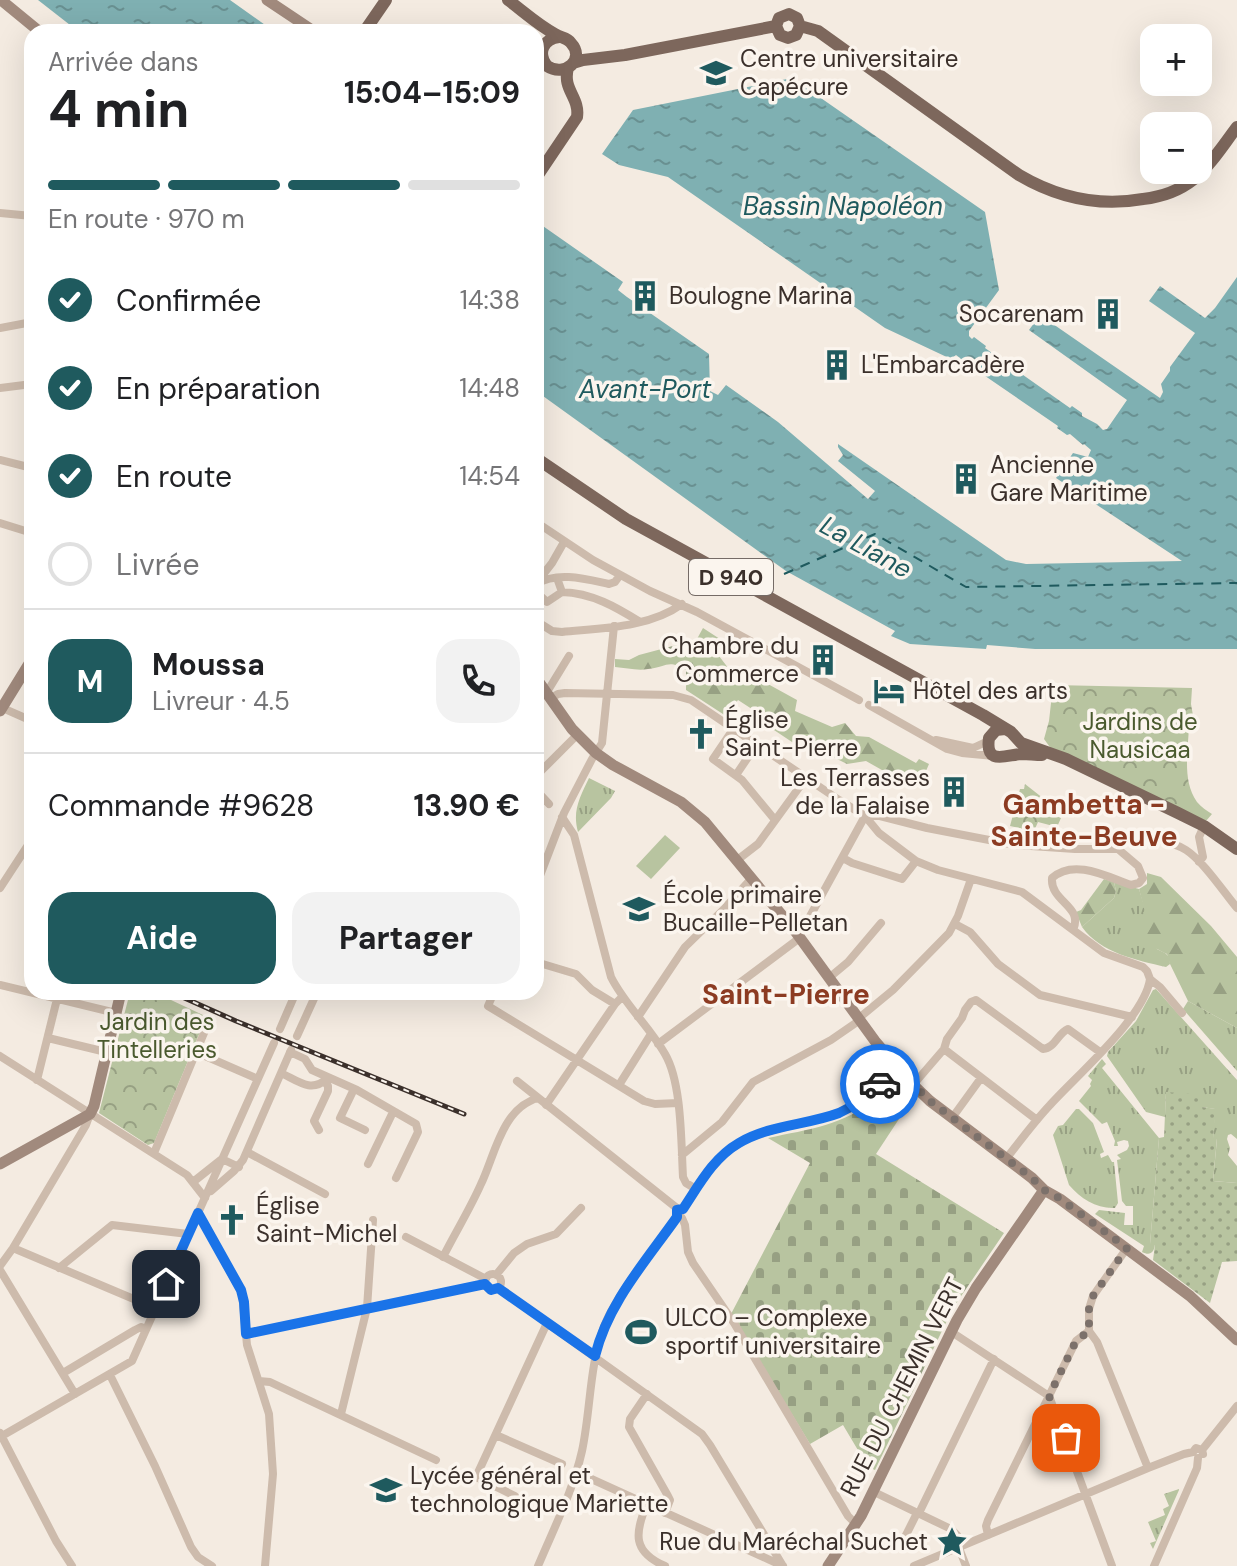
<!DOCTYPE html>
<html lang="fr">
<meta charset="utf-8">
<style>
:root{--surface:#fff;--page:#f2f2f2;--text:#202124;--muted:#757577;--line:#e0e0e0;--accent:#1f5a5e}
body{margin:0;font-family:"DM Sans",sans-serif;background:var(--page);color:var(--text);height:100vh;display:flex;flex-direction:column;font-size:30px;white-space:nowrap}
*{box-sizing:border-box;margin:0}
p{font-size:26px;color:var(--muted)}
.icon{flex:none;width:44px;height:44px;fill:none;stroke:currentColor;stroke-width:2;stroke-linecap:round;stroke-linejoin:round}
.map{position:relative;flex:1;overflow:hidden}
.drawer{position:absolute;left:24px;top:24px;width:520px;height:976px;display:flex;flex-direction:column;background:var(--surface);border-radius:24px;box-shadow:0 8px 32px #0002}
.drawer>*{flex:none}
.buttons{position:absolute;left:1140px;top:24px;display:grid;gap:16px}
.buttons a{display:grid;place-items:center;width:72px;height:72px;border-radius:16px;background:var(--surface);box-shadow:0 8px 32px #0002;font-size:40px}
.pin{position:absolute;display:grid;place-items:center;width:68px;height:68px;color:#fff;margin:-34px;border-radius:16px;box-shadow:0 4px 12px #0006}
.courier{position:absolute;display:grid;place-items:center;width:80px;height:80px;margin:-40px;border:6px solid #1a73e8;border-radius:50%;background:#fff;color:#222;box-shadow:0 2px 10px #0007}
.summary em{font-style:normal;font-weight:700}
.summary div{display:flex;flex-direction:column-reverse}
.summary{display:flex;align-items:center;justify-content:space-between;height:136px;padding:0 24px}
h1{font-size:52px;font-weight:700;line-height:60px}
.bar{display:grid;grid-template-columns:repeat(4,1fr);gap:12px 8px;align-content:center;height:96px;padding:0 24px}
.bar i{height:10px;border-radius:6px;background:var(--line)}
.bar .selected{background:var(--accent)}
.bar p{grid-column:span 4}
.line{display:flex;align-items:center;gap:20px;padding:0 24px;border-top:2px solid var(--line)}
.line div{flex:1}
.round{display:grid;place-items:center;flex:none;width:84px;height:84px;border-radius:24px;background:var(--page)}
ol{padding:0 24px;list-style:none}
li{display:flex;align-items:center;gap:24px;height:88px}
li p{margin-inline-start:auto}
li .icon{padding:8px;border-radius:50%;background:var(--accent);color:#fff;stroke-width:4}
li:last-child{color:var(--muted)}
li i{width:44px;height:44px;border:4px solid var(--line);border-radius:50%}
.primary-button{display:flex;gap:16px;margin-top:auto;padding:16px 24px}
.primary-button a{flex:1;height:92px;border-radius:24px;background:var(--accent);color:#fff;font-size:32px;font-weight:700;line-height:92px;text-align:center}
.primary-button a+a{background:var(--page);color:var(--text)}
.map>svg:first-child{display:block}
</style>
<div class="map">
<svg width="1237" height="1566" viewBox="0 0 1237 1566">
<defs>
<pattern id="grass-tufts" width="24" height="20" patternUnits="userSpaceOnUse" patternTransform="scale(2)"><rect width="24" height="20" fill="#b8c4a0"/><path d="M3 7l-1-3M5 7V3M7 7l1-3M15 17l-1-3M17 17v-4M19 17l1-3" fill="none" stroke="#97a083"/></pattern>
<pattern id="forest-firs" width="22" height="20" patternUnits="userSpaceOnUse" patternTransform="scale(2)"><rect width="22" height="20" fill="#b8c4a0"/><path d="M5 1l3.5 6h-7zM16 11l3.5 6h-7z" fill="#97a083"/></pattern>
<pattern id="cemetery-stones" width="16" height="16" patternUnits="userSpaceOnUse" patternTransform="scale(2)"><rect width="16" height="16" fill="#b8c4a0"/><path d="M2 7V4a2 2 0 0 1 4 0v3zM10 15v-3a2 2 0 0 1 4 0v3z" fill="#97a083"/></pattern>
<pattern id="park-crowns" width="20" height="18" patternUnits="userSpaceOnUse" patternTransform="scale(2)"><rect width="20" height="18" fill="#b8c4a0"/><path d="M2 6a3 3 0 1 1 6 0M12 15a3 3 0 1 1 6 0" fill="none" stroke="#97a083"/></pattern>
<pattern id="garden-dots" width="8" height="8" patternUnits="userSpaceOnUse" patternTransform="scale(2)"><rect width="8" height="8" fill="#b8c4a0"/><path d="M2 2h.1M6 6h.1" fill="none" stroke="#97a083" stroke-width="1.8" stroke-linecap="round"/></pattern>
<pattern id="water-ripples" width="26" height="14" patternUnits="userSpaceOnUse" patternTransform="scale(2)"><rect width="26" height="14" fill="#7fb0b2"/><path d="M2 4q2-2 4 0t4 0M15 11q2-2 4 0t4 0" fill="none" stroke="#699091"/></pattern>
</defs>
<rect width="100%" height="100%" fill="#f4ebe1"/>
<path fill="url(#grass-tufts)" d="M589,778L615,791L611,798L578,832C572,811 580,797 589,778Z
M1114,882L1139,889L1146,912L1153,925L1157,949C1165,953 1170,954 1170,964L1166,967C1136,960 1101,953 1082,927L1114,898L1116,891Z
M1156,989L1237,1080V1139L1231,1134L1228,1135L1227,1139L1230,1148L1228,1155L1237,1166V1183L1213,1181L1217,1139L1213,1138L1215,1109L1202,1107L1166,1092L1165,1117L1146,1112L1107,1056L1108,1052L1136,1021L1153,990Z
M1188,1001L1237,1028V1071L1183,1009Z
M1102,1059L1106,1064L1102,1068L1159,1138L1150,1244H1155C1154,1253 1150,1256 1142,1252L1144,1246L1095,1214L1099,1210L1125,1213L1124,1225H1133V1206H1126L1122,1201L1117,1160L1121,1159L1117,1155L1127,1150L1129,1146L1128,1141L1124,1140L1117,1142L1118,1146H1114L1115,1141L1107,1122L1102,1124L1079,1101L1091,1086L1090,1084L1092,1080L1088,1076Z
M1076,1109H1079L1093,1123L1104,1152L1100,1154L1101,1158L1108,1155L1112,1162H1114L1118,1203L1115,1208C1097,1209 1081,1199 1069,1185L1053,1135L1058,1126L1063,1125Z
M1179,1489V1490L1153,1549L1150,1543L1156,1541L1148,1522L1165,1515L1163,1509L1169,1506L1164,1494Z"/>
<path fill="url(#forest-firs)" d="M703,628L723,641V648L719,656L732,673L744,683L755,677L797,700L795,711L832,727L845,723L856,736L869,737L916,763L919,759L929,764L923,778L913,782L896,778L866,761L847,764L825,753L816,754L792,742L756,718L758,713L738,700L726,716L686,690V670C668,659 667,667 648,669C638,671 626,668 615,667V659L629,660L639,655L684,643L692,648Z
M1147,873L1161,877L1211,926L1237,957V1028L1188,1001L1170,964L1167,954C1156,949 1151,946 1147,934L1152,925L1143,912H1145L1139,889L1147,884Z
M1104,879L1114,882L1116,891L1114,898L1082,927L1076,912L1081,910Z"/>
<path fill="url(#cemetery-stones)" d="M877,1097L899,1119L876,1154L1004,1233L953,1308L875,1470L868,1467L843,1425L810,1444L731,1314L810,1163L768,1138C809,1129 844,1126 877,1097Z"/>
<path fill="url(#park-crowns)" d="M1053,685L1192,688L1191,704L1195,727L1189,726C1188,751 1182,781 1197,802C1201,807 1207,811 1212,814L1206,821L1052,750L1044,739L1049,721Z
M1025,784L1053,806L1051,814L1061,818L1057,827L1038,822L1034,831L1010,826L1020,789H1024Z
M130,992H154L203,1015L198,1027L200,1032L154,1143L148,1145L99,1113Z"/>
<path fill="url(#garden-dots)" d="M1166,1092L1203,1095L1202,1107L1216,1109L1213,1138H1217L1213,1181L1237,1183V1261L1222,1262L1210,1303L1153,1260L1155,1245L1150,1244L1159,1138L1164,1137Z"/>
<path fill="#b8c4a0" d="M665,835L680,848L651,879L636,866Z"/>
<path fill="url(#water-ripples)" d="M38,0H230L275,32H79Z
M792,78L985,212L999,290L969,331V336L972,339L974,337L986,346L985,348L1070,408L1072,406L1082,413V416L1097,424L1103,430L1107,429L1127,400L1029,330L1040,315L1160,398L1163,392L1161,384L1170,371V367L1195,333L1149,301L1160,286L1205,318L1215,308L1237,277V649H1035L987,645L986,649L910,644L891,636L895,631L786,571L536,391V225L540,224L623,282L618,290L627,297L709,354L710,391L718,395L726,385L778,422L868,499L875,491L838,461L843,455L838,447V444L1006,560L1026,564L1182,561L1056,478L1073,453L1088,457L1091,450L1084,444L1083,445L1070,434L1067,435L1057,428L1058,426L972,367L970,368L960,361V358L956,355L951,359L885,328L668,177L619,165L602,154L633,110Z"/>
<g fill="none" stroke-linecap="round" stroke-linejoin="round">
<path stroke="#1f5a5e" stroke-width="2" stroke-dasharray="10 8" stroke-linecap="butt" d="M784,574L875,534L966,587L1237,583"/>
<path stroke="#cdbbac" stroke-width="8" d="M0,213L32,216
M0,328L32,322
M0,388L32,384
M0,460L32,468
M536,522L593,560L650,591L697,612L859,700
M0,523L32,533
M557,578L562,592C592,593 616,607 640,622
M538,581L552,563L564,542
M536,584C558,571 586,579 609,584L615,582L620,575
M536,592L547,602L562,592
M536,621L552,631L562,632C601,628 649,628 682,604
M547,692L569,656
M551,698L558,694L565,693L673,695L691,700L839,800L865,816L879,833L916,861L938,870L1022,892L1104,953L1143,967L1147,971L1150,979L1160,987L1182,1013
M869,705L947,749L962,753L994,756
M0,707L32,721
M734,728L713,759L742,780L775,820
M936,740L973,748L988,741
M736,775L757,744
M536,776L577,735
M536,790L549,804
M536,809L543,798
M865,816H880L927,828L1015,845L1075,849H1118
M562,817L574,835L611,977C625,1005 649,1026 665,1054C682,1083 681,1142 683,1177L686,1183L696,1189
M1118,849C1127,835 1135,834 1150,838C1163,841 1175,843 1186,850C1203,861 1223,891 1237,908
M843,858L852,863L902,879L916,861
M736,861L758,844L806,778
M1199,862L1203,857L1199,837L1204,826
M536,886L564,813L592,759L602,743L614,626
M0,888L32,839
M955,924L970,932L998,964L1040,995L1132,1017
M1073,930C1084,906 1050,902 1052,878C1074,858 1108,877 1131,885L1139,883L1143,878L1138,866L1118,849
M536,962L576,974L592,990L615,1004
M830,977L848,962L881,923
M0,985L116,1013
M494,992L488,1006L644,1101L655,1104L678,1103
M638,1017L685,947L725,908L751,879
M859,1018L893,990L949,933L958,916L971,879
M280,1029L296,992
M297,1036L317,992
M48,1038L106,1052
M658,1044L797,940L865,816
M944,1049L947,1039L962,1018L965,1010L971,1002L976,1000L1043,1049C1055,1048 1058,1033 1068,1029L1100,1052
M196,1052L258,1079
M290,1052L305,1059L312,1070L357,1090L416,1124L418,1132L396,1178
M0,1056L187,1175L205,1198
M281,1073C298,1081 311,1093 327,1079
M37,1080L57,999
M517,1081L678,1209
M619,1085L651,1034
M913,1085L944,1049L1037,1120
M354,1089L340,1118L365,1130
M546,1105L615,1004L622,997
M952,1118L981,1078
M319,1130L314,1121L328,1091V1086L325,1082
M247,1152L325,1194
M154,1153L209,1021
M682,1155L722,1122L753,1082L831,1040L860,1020
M1006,1159C1020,1141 1034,1122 1050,1105C1076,1076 1145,1017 1150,979
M368,1164L393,1112
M193,1182L222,1159L239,1167
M211,1191L234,1171L243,1160L291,1050
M198,1213L242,1293L247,1345L269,1414L273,1474L265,1566
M682,1218L685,1225L688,1252L693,1263L734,1323L848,1516L856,1524
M406,1237L486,1279
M13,1248L155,1308
M443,1257C455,1233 470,1209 481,1184C495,1155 502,1108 538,1098
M0,1266L13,1248L86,1125L90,1114
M59,1268L112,1225L188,1234
M0,1270L75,1394
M485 1282a8 8 0 1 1 16 0a8 8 0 1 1-16 0Z
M496,1275L514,1253L527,1244L556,1234L581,1208
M498,1288L702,1434L710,1445L783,1566
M950,1331L1049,1396
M1089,1331L1097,1342L1148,1468
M1089,1331V1309L1093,1296L1127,1248
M246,1334L485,1284
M63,1373L135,1330L141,1327L146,1329
M110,1375L155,1466L191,1547L198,1557L212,1566
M259,1381L270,1382L436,1460
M647,1394L630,1419L629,1427L668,1496L670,1500L665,1513
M1049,1396L1112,1566
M341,1414L367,1308L373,1220
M0,1433L56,1541L72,1566
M496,1435L562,1464
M0,1437L132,1361L274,1043
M1203,1454L1202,1450L1237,1406
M576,1472L783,1566
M872,1491L951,1529L957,1535L962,1546
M515,1496L476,1477L547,1323
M647,1504C634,1534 633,1552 665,1566
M919,1513L994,1359
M988,1535L986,1526L988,1520L1076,1341L1089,1331
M901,1545L917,1513
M959,1548L966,1566
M538,1566C554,1528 573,1491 582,1451C591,1409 589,1364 605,1324C620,1289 655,1249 677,1217V1210L683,1209C696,1189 709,1166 728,1151C761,1124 807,1128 844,1110C865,1101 881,1083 897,1068
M914,1566L1148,1468L1184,1454L1193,1452L1196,1448L1202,1450
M1154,1566L1197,1468L1198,1458"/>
<path stroke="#a18a7d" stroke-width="11" d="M1,0L40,32
M267,0L315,32
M536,678L572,729L596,753L613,765L681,802L705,822L795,931L875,1041L908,1080L930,1101L1032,1178L1044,1190L1060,1199L1190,1296L1237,1340
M0,711L32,659
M0,1164L90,1114L94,1106L121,992
M828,1566L861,1516L957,1320L976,1288L1044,1190"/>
<path stroke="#7d675c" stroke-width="12" d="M508,0C523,11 538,25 555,34C560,38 567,37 571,43C586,59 565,78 547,66C537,53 543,39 559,37
M776,26L779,18L789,14L797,18L800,26
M776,26L780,35L788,38L796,35L800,26
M800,26L818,31L1019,175C1058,198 1098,207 1143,199C1161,197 1179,191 1194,179C1211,165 1224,144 1237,127
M364,32L386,0
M573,63L583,60L625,55L776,26
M536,178L577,117C580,97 562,90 568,68
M536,458L626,519L983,715L1011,732L1021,743L1066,759L1178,813L1204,826L1237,849
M1005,729L996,730L989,738C985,766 1006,755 1021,754C1028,754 1035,755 1042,755"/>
<defs>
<path id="rail" d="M171,992L236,1021L464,1114"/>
</defs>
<use href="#rail" stroke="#3b302b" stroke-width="5"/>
<use href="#rail" stroke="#fbf5ee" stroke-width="2" stroke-dasharray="6" stroke-linecap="butt"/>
</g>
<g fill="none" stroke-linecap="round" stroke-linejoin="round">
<path stroke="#7c716b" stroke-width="8" stroke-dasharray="0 14.4" d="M880,1084L897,1068L930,1101L1032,1178L1044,1190L1059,1198L1127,1248L1093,1296L1089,1309V1331L1076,1341L1049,1396L1066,1438"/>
<path stroke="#1a73e8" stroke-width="10" d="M166,1284L198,1213L241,1290L244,1302L246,1334L485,1284L491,1290L498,1288L595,1356C608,1303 646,1261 677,1217V1210L683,1209C699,1185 713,1158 739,1143C769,1125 807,1125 839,1113C855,1106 867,1095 880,1084"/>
</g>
<defs>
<symbol id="university-bare" viewBox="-9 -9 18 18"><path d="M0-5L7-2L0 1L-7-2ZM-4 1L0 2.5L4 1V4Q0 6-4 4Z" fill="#1f5a5e" stroke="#fbf5ee" stroke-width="2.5" paint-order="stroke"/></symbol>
<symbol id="building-bare" viewBox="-9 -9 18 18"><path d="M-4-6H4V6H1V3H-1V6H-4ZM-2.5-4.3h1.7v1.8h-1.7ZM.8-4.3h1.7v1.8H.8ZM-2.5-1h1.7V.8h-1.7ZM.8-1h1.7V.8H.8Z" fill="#1f5a5e" stroke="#fbf5ee" stroke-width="2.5" paint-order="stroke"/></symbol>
<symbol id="hotel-bare" viewBox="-9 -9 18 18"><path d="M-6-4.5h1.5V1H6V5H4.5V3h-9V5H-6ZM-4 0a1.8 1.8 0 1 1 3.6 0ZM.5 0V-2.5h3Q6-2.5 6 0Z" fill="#1f5a5e" stroke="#fbf5ee" stroke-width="2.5" paint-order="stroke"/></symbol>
<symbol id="church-bare" viewBox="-9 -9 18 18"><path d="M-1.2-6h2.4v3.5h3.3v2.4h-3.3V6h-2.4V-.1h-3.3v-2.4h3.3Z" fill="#1f5a5e" stroke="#fbf5ee" stroke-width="2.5" paint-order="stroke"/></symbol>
<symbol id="school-bare" viewBox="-9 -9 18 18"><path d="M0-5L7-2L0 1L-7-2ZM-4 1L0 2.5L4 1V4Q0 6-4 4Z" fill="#1f5a5e" stroke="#fbf5ee" stroke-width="2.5" paint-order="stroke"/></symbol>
<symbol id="stadium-bare" viewBox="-9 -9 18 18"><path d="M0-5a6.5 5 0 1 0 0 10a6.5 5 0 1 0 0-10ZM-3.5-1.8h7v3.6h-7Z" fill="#1f5a5e" stroke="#fbf5ee" stroke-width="2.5" paint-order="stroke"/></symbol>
<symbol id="sight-bare" viewBox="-9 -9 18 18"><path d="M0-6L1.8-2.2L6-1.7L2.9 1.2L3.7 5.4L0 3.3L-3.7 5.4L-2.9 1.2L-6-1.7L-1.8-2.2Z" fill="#1f5a5e" stroke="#fbf5ee" stroke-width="2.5" paint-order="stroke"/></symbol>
</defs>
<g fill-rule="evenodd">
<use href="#university-bare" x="694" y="51" width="44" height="44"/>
<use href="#building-bare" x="623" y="274" width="44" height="44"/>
<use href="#building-bare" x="1086" y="292" width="44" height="44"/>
<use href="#building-bare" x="815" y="343" width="44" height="44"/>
<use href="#building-bare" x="944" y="457" width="44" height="44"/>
<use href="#building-bare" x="801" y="638" width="44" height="44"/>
<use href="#hotel-bare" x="867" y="669" width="44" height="44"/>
<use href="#church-bare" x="679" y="712" width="44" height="44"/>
<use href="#building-bare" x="932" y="770" width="44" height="44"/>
<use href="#school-bare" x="617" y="887" width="44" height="44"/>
<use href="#church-bare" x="210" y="1198" width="44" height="44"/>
<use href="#stadium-bare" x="619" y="1310" width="44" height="44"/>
<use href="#school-bare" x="364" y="1468" width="44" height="44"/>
<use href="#sight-bare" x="930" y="1520" width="44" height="44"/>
</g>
<g text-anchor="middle" stroke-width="7" stroke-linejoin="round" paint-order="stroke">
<rect fill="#fbf5ee" stroke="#756b66" stroke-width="2" x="689" y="559" width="84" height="36" rx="6"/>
<g font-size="22" font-weight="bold" fill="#3b302b">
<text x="731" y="585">D 940</text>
</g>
<g font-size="24" fill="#3b302b" stroke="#fbf5ee" text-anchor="start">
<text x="740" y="67">Centre universitaire<tspan x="740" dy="28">Capécure</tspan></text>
<text x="669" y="304">Boulogne Marina</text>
<text x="1084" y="322" text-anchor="end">Socarenam</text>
<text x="861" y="373">L'Embarcadère</text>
<text x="990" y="473">Ancienne<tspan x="990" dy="28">Gare Maritime</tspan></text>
<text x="799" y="654" text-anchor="end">Chambre du<tspan x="799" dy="28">Commerce</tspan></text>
<text x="913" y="699">Hôtel des arts</text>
<text x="725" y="728">Église<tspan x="725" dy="28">Saint-Pierre</tspan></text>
<text x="930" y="786" text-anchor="end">Les Terrasses<tspan x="930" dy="28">de la Falaise</tspan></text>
<text x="663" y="903">École primaire<tspan x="663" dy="28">Bucaille-Pelletan</tspan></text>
<text x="256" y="1214">Église<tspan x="256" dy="28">Saint-Michel</tspan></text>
<text x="665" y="1326">ULCO – Complexe<tspan x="665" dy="28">sportif universitaire</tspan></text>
<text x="410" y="1484">Lycée général et<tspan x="410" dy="28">technologique Mariette</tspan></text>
<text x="928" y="1550" text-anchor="end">Rue du Maréchal Suchet</text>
</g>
<g font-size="24" fill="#4a5a2e" stroke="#fbf5ee">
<text x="1140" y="730">Jardins de<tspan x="1140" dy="28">Nausicaa</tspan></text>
<text x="157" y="1030">Jardin des<tspan x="157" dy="28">Tintelleries</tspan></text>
</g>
<g font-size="24" fill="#3b302b" stroke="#fbf5ee">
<text transform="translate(902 1387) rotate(-63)" y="8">RUE DU CHEMIN VERT</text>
</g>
<g font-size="26" font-style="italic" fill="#1f5a5e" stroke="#fbf5ee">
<text x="843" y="215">Bassin Napoléon</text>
<text x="645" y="398">Avant-Port</text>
<text transform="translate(866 547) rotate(29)" y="9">La Liane</text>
</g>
<g font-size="28" font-weight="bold" fill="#8c3b22" stroke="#fbf5ee">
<text x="1084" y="814">Gambetta -<tspan x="1084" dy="32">Sainte-Beuve</tspan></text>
<text x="786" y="1004">Saint-Pierre</text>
</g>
</g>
</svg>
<div class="buttons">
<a>+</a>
<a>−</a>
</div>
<div class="pin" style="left:1066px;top:1438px;background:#ea580c"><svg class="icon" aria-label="bag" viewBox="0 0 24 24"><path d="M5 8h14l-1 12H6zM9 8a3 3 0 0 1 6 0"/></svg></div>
<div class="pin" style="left:166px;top:1284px;background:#1f2937"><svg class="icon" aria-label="home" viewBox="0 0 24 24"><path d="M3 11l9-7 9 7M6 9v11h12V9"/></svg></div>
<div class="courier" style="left:880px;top:1084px"><svg class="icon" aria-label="car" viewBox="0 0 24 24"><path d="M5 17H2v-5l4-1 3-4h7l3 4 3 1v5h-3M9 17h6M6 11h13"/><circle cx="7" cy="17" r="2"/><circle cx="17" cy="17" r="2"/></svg></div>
<section class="drawer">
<div class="summary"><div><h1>4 min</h1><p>Arrivée dans</p></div><em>15:04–15:09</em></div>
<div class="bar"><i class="selected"></i><i class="selected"></i><i class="selected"></i><i></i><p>En route · 970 m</p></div>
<ol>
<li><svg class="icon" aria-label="check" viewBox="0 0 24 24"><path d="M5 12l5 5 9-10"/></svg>Confirmée<p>14:38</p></li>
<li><svg class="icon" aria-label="check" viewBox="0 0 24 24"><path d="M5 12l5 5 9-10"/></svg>En préparation<p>14:48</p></li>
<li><svg class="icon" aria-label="check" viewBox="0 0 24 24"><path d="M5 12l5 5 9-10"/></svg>En route<p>14:54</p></li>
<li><i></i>Livrée</li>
</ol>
<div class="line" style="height:144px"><b class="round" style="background:var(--accent);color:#fff">M</b><div><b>Moussa</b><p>Livreur · 4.5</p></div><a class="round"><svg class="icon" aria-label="phone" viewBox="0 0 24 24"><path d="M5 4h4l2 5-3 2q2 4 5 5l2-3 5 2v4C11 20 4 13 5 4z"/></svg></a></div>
<div class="line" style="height:104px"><div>Commande #9628</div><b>13.90 €</b></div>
<div class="primary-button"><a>Aide</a><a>Partager</a></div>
</section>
</div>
